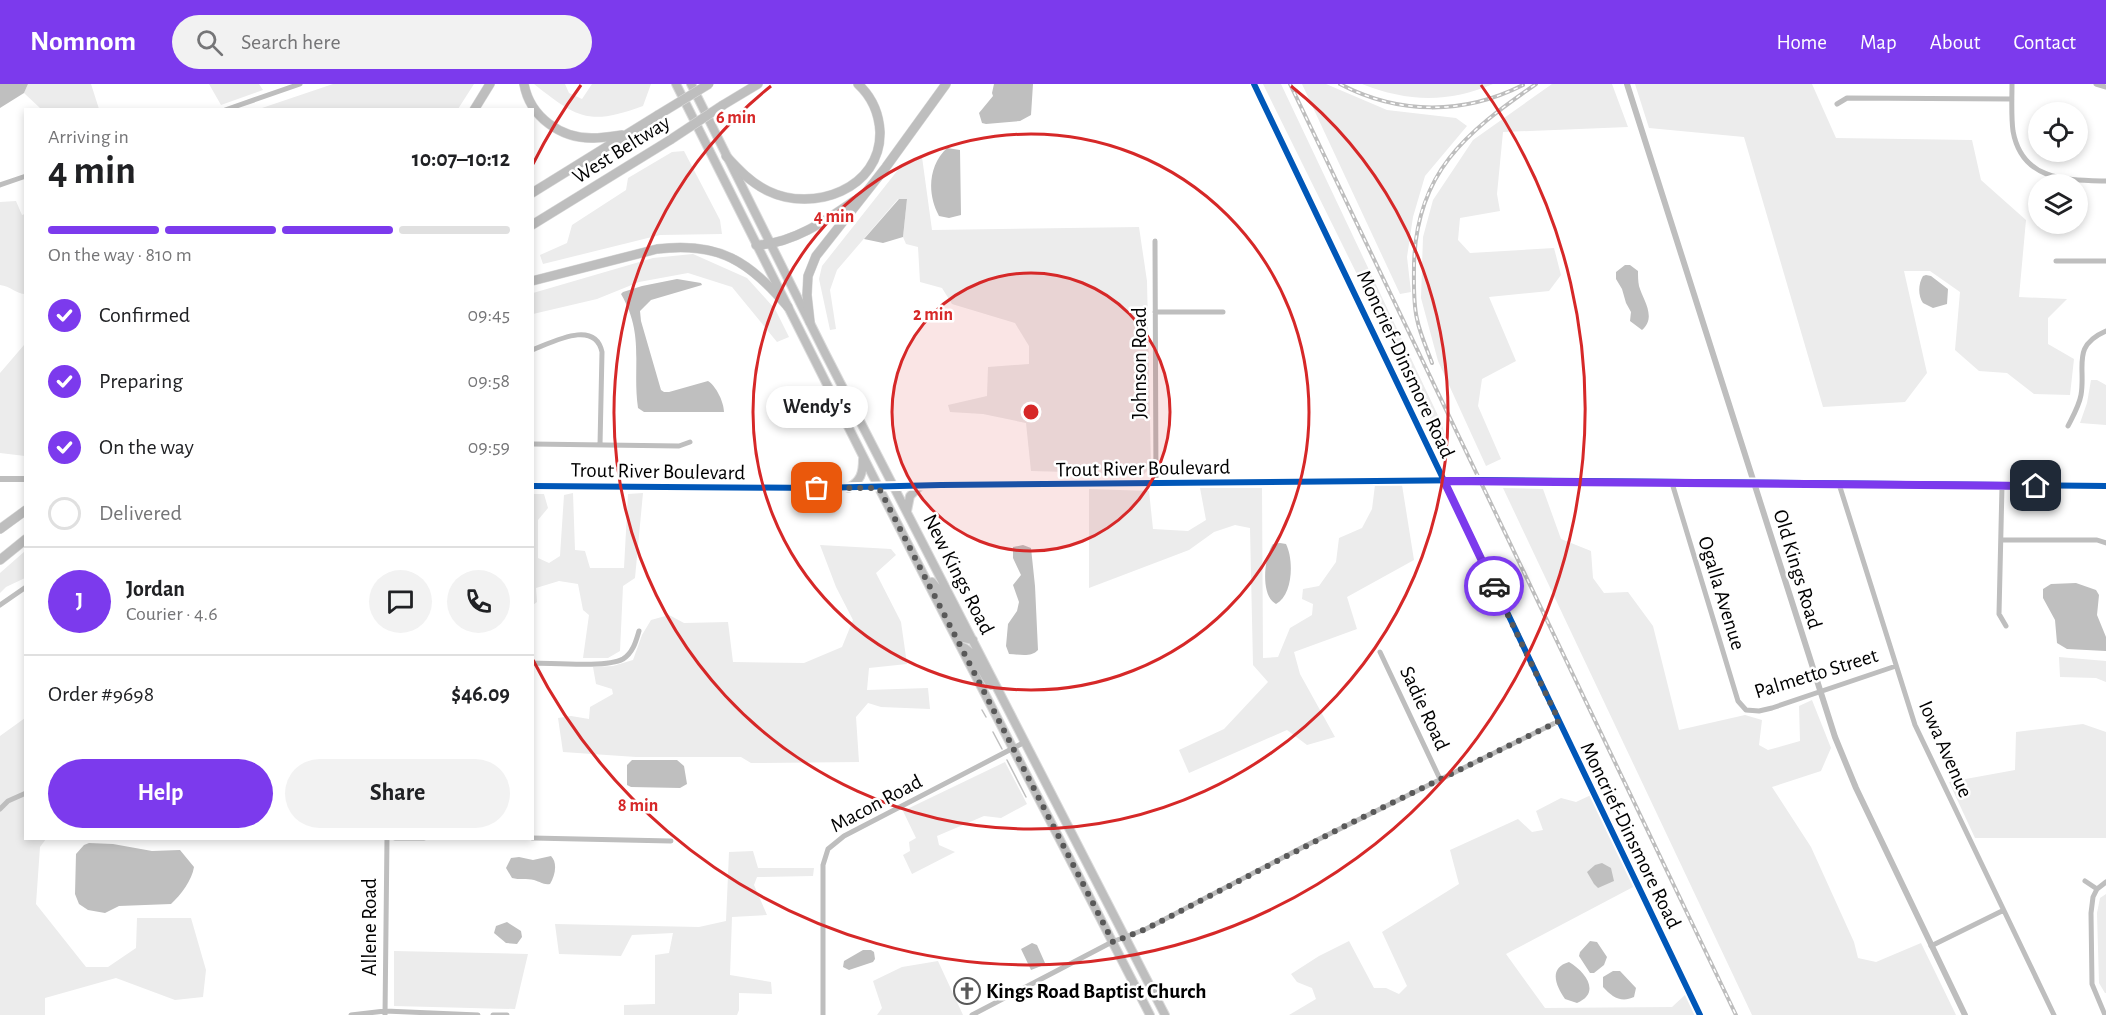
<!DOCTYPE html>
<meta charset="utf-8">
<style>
:root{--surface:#fff;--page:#f2f2f2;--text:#202124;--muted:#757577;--line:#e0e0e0;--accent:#7c3aed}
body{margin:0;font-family:"Alegreya Sans",sans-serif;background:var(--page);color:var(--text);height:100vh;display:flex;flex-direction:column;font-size:22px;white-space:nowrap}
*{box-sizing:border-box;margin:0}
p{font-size:20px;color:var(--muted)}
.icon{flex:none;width:33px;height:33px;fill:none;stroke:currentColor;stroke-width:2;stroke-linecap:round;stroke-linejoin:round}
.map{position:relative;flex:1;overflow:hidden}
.drawer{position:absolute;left:24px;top:24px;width:510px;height:732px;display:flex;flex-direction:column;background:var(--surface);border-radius:0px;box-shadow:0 3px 9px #0003}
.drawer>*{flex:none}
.tools{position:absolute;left:2028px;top:18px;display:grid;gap:12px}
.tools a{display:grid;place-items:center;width:60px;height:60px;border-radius:50%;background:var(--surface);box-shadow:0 3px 9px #0003;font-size:30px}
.pin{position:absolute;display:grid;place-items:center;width:51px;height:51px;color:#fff;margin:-26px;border-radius:12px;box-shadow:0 3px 9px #0006}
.courier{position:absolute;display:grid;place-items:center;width:60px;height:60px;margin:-30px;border:4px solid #7c3aed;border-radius:50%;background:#fff;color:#222;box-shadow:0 2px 8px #0007}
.bubble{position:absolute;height:42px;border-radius:21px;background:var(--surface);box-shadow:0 3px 9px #0003;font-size:20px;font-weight:600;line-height:42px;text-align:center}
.headline em{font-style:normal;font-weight:600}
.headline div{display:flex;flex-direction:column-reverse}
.headline{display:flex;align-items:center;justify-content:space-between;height:102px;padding:0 24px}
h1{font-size:39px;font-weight:600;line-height:45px}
.bar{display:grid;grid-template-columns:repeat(4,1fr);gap:9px 6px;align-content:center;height:72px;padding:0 24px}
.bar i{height:8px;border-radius:4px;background:var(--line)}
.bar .active{background:var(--accent)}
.bar p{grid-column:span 4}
.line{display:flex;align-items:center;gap:15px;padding:0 24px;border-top:2px solid var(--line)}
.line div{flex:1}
.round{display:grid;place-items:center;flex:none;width:63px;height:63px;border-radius:32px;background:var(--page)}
ol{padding:0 24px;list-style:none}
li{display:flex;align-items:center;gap:18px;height:66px}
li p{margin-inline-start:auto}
li .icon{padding:6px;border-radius:50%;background:var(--accent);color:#fff;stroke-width:4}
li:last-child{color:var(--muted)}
li i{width:33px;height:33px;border:3px solid var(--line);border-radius:50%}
.action{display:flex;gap:12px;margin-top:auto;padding:12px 24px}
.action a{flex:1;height:69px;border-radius:36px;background:var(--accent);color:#fff;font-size:24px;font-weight:600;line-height:69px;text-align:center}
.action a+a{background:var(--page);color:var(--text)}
header{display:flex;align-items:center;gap:36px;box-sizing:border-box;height:84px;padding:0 30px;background:var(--accent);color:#fff}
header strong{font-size:28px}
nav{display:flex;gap:33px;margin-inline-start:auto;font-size:21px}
.search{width:420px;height:54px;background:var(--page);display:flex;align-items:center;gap:15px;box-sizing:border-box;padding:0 21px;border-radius:33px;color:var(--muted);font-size:22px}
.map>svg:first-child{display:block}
</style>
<header>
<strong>Nomnom</strong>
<div class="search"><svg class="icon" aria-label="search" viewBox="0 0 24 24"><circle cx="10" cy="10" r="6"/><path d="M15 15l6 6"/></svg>Search here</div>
<nav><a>Home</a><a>Map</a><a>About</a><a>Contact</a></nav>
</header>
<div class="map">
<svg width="2106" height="931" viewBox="0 0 2106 931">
<rect width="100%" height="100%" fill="#fff"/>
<path fill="#ececec" d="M28,0H91L99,25H41L24,9Z
M209,0H259L263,6L221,21Z
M333,0H474L458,25H259Z
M534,0H565L569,9L582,15L592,0H651L643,22C589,42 577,34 534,0Z
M1263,0H1281L1442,340L1445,352L1425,328Z
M1302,0H1326L1387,26L1456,34L1467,42L1425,92L1413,133L1407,173L1411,208L1400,210Z
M1362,0H1493C1449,19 1407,18 1362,0Z
M1552,0H1612L1628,43L1503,48L1497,110L1500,127L1460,134L1458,156L1470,169L1554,164L1561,191L1549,207L1489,213L1516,277L1482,295L1478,322L1501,375L1486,382L1438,277L1421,214L1423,153L1433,116L1473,56Z
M1635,0H1812L1836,54L1972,56L1981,96L2026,136L2019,213L2067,215L2048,234V260L2074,275L2070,311L2034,310L2007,289L1979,287L1955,266L1960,208L1930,187H1904L1927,289L1905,318L1823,323L1744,53L1649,44Z
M684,67L720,136L722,150L660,151L543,180L540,171L567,159L572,141L626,106L628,94L672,68Z
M922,73L932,146L1139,143L1147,197L1151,383L1144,390L1031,387L1026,339L983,330L950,328L948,321L987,312L988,283L1029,280V262L1015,239L952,220L942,204L920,198L918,163L906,160L903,153L907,115H898L837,186L830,206L836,245L830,246L819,195L822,182L901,82Z
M16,117L22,131L25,130V210C17,210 10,202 0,201V118Z
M693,170L747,194L775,225L789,253L777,258L732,203L688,189L639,198L597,215L533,230V209L653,174Z
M24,261H25V372L0,369V289Z
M2091,296H2097L2106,301V341L2080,339L2087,319Z
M1375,401H1402L1414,476L1347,513L1357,545L1294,568L1300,590L1335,653L1307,661L1287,646L1189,689L1179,666L1224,645L1268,598L1253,581L1250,444L1235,441L1214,448L1189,466L1089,504V405L1149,407L1153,445L1188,447L1206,436L1200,404H1262L1263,574L1278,573L1290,544L1312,531L1313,520L1302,515L1303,505L1319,502L1336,478L1339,454L1362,444L1372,425Z
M1503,404L1543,405L1561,455L1591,467L1593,494L1604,509L1628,508L1653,542L1679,646L1745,631L1762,636L1759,661L1768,666L1800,657L1799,622L1812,616L1831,664L1821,687L1772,703L1811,763L1854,858L1858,874L1876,878L1921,859L1956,931H1752Z
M573,409L575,466L585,467L590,484H624L628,410L643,409L635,494L623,502L620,567L608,574H583L589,531L583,526L578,500L559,497L536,504L537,518L533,521V410H544L548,424L538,436V474L549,479L560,472L564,411Z
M820,461L891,465L896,471L876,489L901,538L907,580L869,584L867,606L928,604L930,625L881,623L868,619L856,633L859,678L751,679L741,673H636L563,668L558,634L571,632L589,635L590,623L613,610L612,605L596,600L593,583L613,582L633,576L642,551L651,536L669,531L684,539L728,538L733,578L804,579L842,563L853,536L836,503Z
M25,467V494L6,503L0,509V489Z
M2059,573L2106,577V598L2096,594L2060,593Z
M25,634L26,754L46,755L40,763L36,820L86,883H108L136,864L137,834H191L206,886L203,913L175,916L116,894L45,914V931H0V652Z
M2083,640L2106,648V754H1975L1949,698L2015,686L2016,648Z
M1005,678L1027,720L1001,734L984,732L937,752L939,761L955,768L912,790L903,771L910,767L909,758L916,754L903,727Z
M1591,711L1635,802L1506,870L1545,924L1672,923L1686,910L1696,931H1289L1316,915L1312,904L1297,898L1291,890L1319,872L1349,857L1374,904H1386L1399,910L1407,902L1382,848L1459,800L1450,766L1518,735L1532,748L1543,746L1536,727L1561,714L1576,718Z
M753,767L758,784H814L813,792L757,793L754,801L767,831L732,833L730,891L771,898L772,910L739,909V926L737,931H624V921L655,920V871L669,869L673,849L632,851L621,872L559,870L555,840L699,843L726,837L729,768Z
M2106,810V909H2105L2099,899L2097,829L2100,814Z
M394,867L528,870L515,925L394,922Z
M938,877L963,931H877L882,924L873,897L902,883Z"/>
<path fill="#bfbfbf" d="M0,0H28L24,9L0,24Z
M994,0H1033L1031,31L1020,37L986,40L982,39L979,29L993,12L992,9Z
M947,64L960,66L961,131L949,134L939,132C927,110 928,82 947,64Z
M899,115H907L903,153L883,159L864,155Z
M1625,181H1630L1638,187C1638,192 1638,197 1639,202C1643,216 1657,233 1642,246L1630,237L1631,228L1626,219L1622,205L1616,195V188Z
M1926,191L1931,192L1948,205L1947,220L1933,224L1923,219C1918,212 1918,200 1923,192Z
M677,195L701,199L702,201L651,216L640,227L641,237L661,306L664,308H669L708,297C716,302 724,318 724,328H644L638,324C632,282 645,251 621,210L623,208L642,202Z
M1280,459L1286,460C1294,476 1293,511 1276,520C1260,512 1264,473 1273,460Z
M1023,461L1031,464L1035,502L1038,566C1031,574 1018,570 1009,570L1006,562L1008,540L1017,527L1019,518L1013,501L1021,491L1013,474V463Z
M2076,499L2096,506L2099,511L2097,531L2106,553V567L2067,565L2057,559L2055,536L2043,514V505L2051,500Z
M632,676H677L684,682L687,700L680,704L631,703L627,701V681Z
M89,759L113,760L152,767L180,766L194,783C192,796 181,811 171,820L119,822L105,829L88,826L79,820L75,810L76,770L84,761Z
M551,772C558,779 555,792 550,800C543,801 541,798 534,796C527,794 519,796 512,794L506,784L511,774L519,773L533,776Z
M1602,779L1611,784L1614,797L1598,804L1594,800L1587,788L1595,781Z
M507,838L521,847L522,853L517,860L506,859L494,849L496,842Z
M1590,857L1597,858L1607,873L1604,881L1594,889H1590L1579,872L1580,868Z
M1032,859L1037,861L1045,879L1044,881L1031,886L1021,865Z
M863,866H871L874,868L875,875L873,878L849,886L843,883L844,877Z
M1569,878C1586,888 1601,909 1577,919L1565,915C1556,902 1548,884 1569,878Z
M1613,887H1620L1636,904L1634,913C1621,919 1612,913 1603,903V893Z"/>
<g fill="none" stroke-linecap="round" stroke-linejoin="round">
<path stroke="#bfbfbf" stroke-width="1.5" d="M982,626L986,633
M993,648L1002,665
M1007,676L1026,713"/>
<defs>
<path id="trunk" d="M676,0L879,404L1150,931
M691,0L825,269L1165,931
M848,404C861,397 863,389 863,375
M907,427L910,412L920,402
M932,498L943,511L964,554L973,556
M962,563C974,566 983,591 991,601"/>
<path id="motorway" d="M524,0C530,33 561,55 594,54C603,54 613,52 622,51
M723,21L758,0
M474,26L490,0
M726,72C738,85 751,99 768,107C813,129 881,105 880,48C879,29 872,13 858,0
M532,109L658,31
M532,141L670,56
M756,161C792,160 825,137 854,117
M532,197L657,165C720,157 749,178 788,223
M810,238L807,211L808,192L816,172L886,83L946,0
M0,445L26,426
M0,476L26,455"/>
</defs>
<use href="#trunk" stroke="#dbdbdb" stroke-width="10"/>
<use href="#motorway" stroke="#dbdbdb" stroke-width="10"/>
<path stroke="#bebebe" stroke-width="5" d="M1254,0L1700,931
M2012,0C2012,15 2011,32 2013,47C2022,97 2066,96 2106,97
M2096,0L2106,3
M1837,20L1847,14L2012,15
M225,26L300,0
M0,101L26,92
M1155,157L1156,400
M2056,177H2106
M1155,228H1223
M532,266C553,258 595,235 602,268L600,361
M2068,342C2073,332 2079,322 2081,311C2086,283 2071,262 2106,247
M532,360L679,362L690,358
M1672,399L1738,617L1746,626L1759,627L1772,624L1896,582
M1839,400L1915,641L2054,931
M2002,402L1999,530L2006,542
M2001,456H2097L2106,459
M0,521L26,503
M1380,568L1440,695
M532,579C553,579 606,584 623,575C633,569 636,557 639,547
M0,725L8,717L26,709
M395,754H424
M532,754L671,757
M2085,797L2097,805
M1931,862L2002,827
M351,931L385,927L478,931
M385,931L387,754
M493,931H507
M823,931V781L828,765L844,752L1025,658
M972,931L1112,858L1146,845L1307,761L1559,637
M2105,931L2092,900L2091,829L2093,813L2097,805L2106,798"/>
<path stroke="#bebebe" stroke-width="6" d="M1627,0L1835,653L1856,704L1965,931
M0,395H26
M532,402L817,404L941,401L1481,396L2106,402"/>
<use href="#trunk" stroke="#bebebe" stroke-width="8"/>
<use href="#motorway" stroke="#bebebe" stroke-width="9"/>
<defs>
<path id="rail" d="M1290,0L1736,931
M1340,0C1399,31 1464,31 1523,1
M1432,279C1427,265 1420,250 1417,235C1413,218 1414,198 1414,181C1416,89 1465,49 1536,0"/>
</defs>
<use href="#rail" stroke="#bebebe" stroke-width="4"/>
<use href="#rail" stroke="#fff" stroke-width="1.5" stroke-dasharray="4.5" stroke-linecap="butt"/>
<defs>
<path id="motorway-bridge" d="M658,31L709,0
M670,56L723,21"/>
</defs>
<use href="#motorway-bridge" stroke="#dbdbdb" stroke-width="10" stroke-linecap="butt"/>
<use href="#motorway-bridge" stroke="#bebebe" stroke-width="9"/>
<defs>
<path id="cycleway" d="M1254,0L1700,931
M532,402L817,404L941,401L1481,396L2106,402"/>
</defs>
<use href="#cycleway" stroke="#fff" stroke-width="10"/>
<use href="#cycleway" stroke="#0057b8" stroke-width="6"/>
</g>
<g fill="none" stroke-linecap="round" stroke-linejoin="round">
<path stroke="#595959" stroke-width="6" stroke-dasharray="0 10.8" d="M817,404H879L1113,858L1146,845L1345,742L1559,637L1494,502"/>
<path stroke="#7c3aed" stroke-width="8" d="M1494,502L1444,397L2036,402"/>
</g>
<circle cx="1031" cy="328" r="139" fill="#d62828" fill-opacity=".12"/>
<g fill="none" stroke="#d62828" stroke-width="3">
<circle cx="1031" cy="328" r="139"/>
<circle cx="1031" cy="328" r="278"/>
<path d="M1291 2A417 417 0 1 1 771 2"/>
<path d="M533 80A556 556 0 0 1 581 1M1481 1A556 556 0 1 1 533 576"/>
</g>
<defs>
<symbol id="church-ring" viewBox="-11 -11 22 22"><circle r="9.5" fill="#fff" stroke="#595959" stroke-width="1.5"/><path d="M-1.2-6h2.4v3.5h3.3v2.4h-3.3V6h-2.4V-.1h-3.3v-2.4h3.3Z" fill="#595959"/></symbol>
</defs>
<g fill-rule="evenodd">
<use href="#church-ring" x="952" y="892" width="30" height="30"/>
</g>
<g text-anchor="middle" stroke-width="5" stroke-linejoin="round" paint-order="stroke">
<g font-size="21" fill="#000" stroke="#fff">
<text transform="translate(621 65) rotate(-32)" y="7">West Beltway</text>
<text transform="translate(1139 279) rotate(-90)" y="7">Johnson Road</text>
<text transform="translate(1406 280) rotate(65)" y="7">Moncrief-Dinsmore Road</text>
<text transform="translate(1143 384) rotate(-1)" y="7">Trout River Boulevard</text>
<text transform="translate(658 387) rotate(1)" y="7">Trout River Boulevard</text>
<text transform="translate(1798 485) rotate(73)" y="7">Old Kings Road</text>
<text transform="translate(959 490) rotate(63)" y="7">New Kings Road</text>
<text transform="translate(1722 509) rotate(73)" y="7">Ogalla Avenue</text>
<text transform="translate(1816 589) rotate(-17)" y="7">Palmetto Street</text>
<text transform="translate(1425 624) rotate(65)" y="7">Sadie Road</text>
<text transform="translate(1946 665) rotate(66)" y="7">Iowa Avenue</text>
<text transform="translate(876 719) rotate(-28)" y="7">Macon Road</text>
<text transform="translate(1631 751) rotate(64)" y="7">Moncrief-Dinsmore Road</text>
<text transform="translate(369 843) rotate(-90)" y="7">Allene Road</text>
</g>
<g font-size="21" font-weight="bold" fill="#000" stroke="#fff" text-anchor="start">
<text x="986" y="914">Kings Road Baptist Church</text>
</g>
</g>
<circle cx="1031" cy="328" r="9" fill="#d62828" stroke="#fff" stroke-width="3"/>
<g font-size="18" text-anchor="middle" font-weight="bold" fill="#d62828" stroke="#fff" stroke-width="5" stroke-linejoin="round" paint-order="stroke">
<text x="736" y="39">6 min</text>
<text x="834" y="138">4 min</text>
<text x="933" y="236">2 min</text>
<text x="638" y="727">8 min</text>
</g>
</svg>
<div class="tools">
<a><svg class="icon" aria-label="locate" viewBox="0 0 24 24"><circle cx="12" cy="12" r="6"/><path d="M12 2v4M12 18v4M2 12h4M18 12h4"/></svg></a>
<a><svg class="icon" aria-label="layers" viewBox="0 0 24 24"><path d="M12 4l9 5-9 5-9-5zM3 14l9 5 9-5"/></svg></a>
</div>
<div class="pin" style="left:817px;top:404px;background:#ea580c"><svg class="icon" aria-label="bag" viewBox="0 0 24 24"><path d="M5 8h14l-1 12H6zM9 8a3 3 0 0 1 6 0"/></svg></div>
<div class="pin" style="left:2036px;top:402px;background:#1f2937"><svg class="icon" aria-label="home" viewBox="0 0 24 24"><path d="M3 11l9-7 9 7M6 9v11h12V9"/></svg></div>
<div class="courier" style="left:1494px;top:502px"><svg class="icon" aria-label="car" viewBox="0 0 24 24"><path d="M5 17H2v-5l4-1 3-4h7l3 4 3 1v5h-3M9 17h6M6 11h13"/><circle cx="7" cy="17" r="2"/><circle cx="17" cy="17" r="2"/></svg></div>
<div class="bubble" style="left:766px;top:302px;width:102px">Wendy's</div>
<section class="drawer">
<div class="headline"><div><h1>4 min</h1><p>Arriving in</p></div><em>10:07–10:12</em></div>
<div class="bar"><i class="active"></i><i class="active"></i><i class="active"></i><i></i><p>On the way · 810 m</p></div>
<ol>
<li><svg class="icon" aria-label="check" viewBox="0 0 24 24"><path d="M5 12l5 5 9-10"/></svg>Confirmed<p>09:45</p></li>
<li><svg class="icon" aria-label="check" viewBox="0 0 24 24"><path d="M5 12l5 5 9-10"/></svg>Preparing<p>09:58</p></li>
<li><svg class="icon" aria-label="check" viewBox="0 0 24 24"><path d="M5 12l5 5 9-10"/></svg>On the way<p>09:59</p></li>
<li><i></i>Delivered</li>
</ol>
<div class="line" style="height:108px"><b class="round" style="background:var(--accent);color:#fff">J</b><div><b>Jordan</b><p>Courier · 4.6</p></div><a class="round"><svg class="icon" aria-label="chat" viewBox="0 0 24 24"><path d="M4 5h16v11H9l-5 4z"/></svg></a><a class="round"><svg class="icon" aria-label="phone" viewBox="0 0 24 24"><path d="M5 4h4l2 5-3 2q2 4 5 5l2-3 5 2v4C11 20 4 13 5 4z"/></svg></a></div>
<div class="line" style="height:78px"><div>Order #9698</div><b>$46.09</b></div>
<div class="action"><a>Help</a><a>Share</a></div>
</section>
</div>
